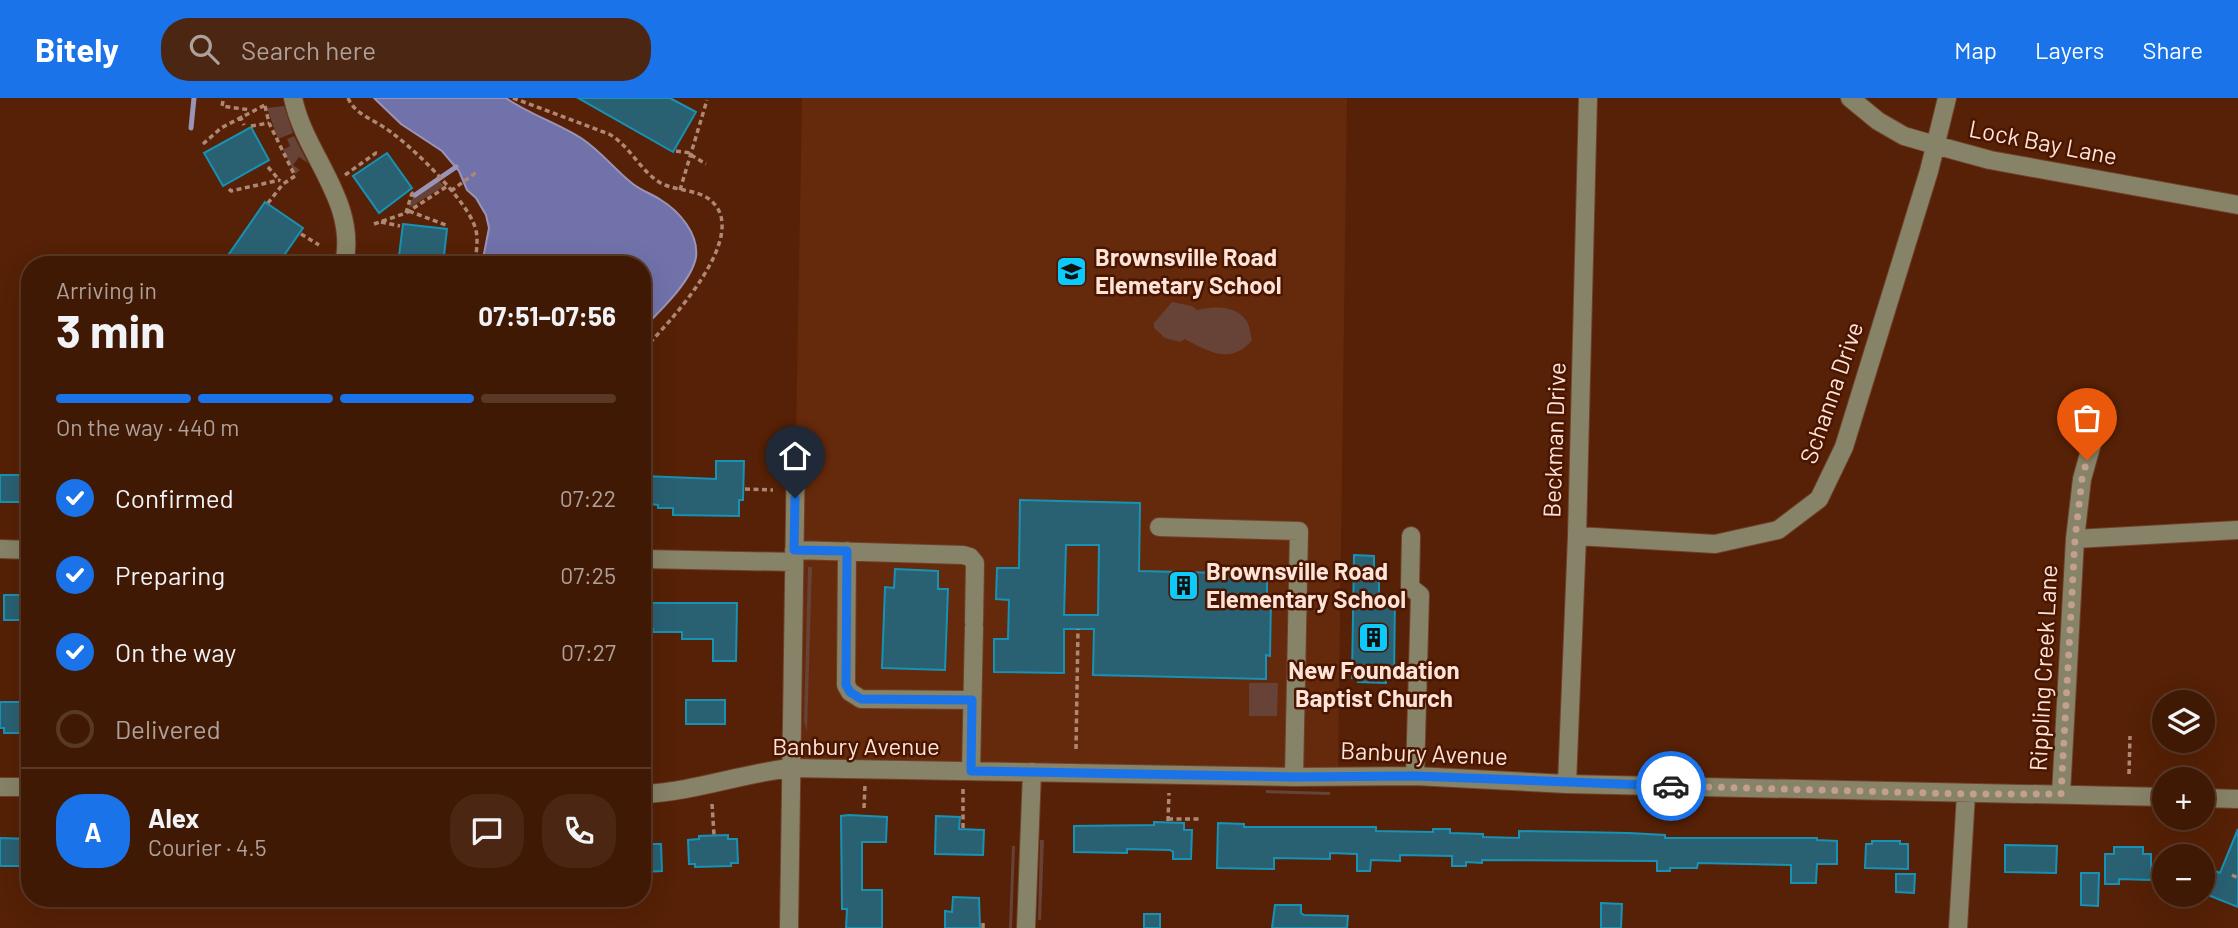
<!DOCTYPE html>
<meta charset="utf-8">
<style>
:root{--surface:#401904;--page:#4b2613;--text:#f1f3f6;--muted:#aea09a;--line:#593826;--accent:#1a73e8}
body{margin:0;font-family:Barlow,sans-serif;background:var(--page);color:var(--text);height:100vh;display:flex;flex-direction:column;font-size:26px;white-space:nowrap}
*{box-sizing:border-box;margin:0}
p{font-size:23px;color:var(--muted)}
.icon{flex:none;width:38px;height:38px;fill:none;stroke:currentColor;stroke-width:2;stroke-linecap:round;stroke-linejoin:round}
.map{position:relative;flex:1;overflow:hidden}
.sheet{position:absolute;left:21px;top:158px;width:630px;height:651px;display:flex;flex-direction:column;background:var(--surface);border-radius:28px;box-shadow:0 7px 28px #0002,0 0 0 2px var(--line)}
.sheet>*{flex:none}
.controls{position:absolute;left:2152px;top:592px;display:grid;gap:14px}
.controls a{display:grid;place-items:center;width:63px;height:63px;border-radius:50%;background:var(--surface);box-shadow:0 7px 28px #0002,0 0 0 2px var(--line);font-size:35px}
.pin{position:absolute;display:grid;place-items:center;width:60px;height:60px;color:#fff;margin:-72px -30px;border-radius:50% 50% 50% 0;rotate:-45deg;box-shadow:0 0 7px #0007}
.pin .icon{rotate:45deg}
.courier{position:absolute;display:grid;place-items:center;width:70px;height:70px;margin:-35px;border:5px solid #1a73e8;border-radius:50%;background:#fff;color:#222;box-shadow:0 2px 9px #0007}
.summary em{font-style:normal;font-weight:700}
.summary div{display:flex;flex-direction:column-reverse}
.summary{display:flex;align-items:center;justify-content:space-between;height:119px;padding:0 35px}
h1{font-size:46px;font-weight:700;line-height:52px}
.bar{display:grid;grid-template-columns:repeat(4,1fr);gap:10px 7px;align-content:center;height:84px;padding:0 35px}
.bar i{height:9px;border-radius:5px;background:var(--line)}
.bar .on{background:var(--accent)}
.bar p{grid-column:span 4}
.line{display:flex;align-items:center;gap:18px;padding:0 35px;border-top:2px solid var(--line)}
.line div{flex:1}
.round{display:grid;place-items:center;flex:none;width:74px;height:74px;border-radius:28px;background:var(--page)}
ol{padding:0 35px;list-style:none}
li{display:flex;align-items:center;gap:21px;height:77px}
li p{margin-inline-start:auto}
li .icon{padding:7px;border-radius:50%;background:var(--accent);color:#fff;stroke-width:4}
li:last-child{color:var(--muted)}
li i{width:38px;height:38px;border:4px solid var(--line);border-radius:50%}
header{display:flex;align-items:center;gap:42px;box-sizing:border-box;height:98px;padding:0 35px;background:var(--accent);color:#fff}
header strong{font-size:33px}
nav{display:flex;gap:38px;margin-inline-start:auto;font-size:24px}
.search{width:490px;height:63px;background:var(--page);display:flex;align-items:center;gap:18px;box-sizing:border-box;padding:0 24px;border-radius:28px;color:var(--muted);font-size:26px}
.map>svg:first-child{display:block}
</style>
<header>
<strong>Bitely</strong>
<div class="search"><svg class="icon" aria-label="search" viewBox="0 0 24 24"><circle cx="10" cy="10" r="6"/><path d="M15 15l6 6"/></svg>Search here</div>
<nav><a>Map</a><a>Layers</a><a>Share</a></nav>
</header>
<div class="map">
<svg width="2238" height="830" viewBox="0 0 2238 830">
<rect width="100%" height="100%" fill="#562106"/>
<path fill="#65290c" d="M802,0H1347L1338,677L790,670Z"/>
<path fill="#664336" d="M284,8L293,35L278,41L267,10Z
M294,38L308,65L299,59L293,67L300,72L295,76L283,52L290,48L287,41Z
M439,83L444,88L409,110L413,99Z
M1172,204L1192,208L1197,212C1212,208 1235,207 1245,221C1250,226 1250,236 1252,242C1231,268 1207,253 1185,241L1180,244L1165,240L1154,230V225Z
M808,469H812L807,634L804,623Z
M1249,585H1278L1277,618H1249Z
M1266,692L1330,694V697L1266,695Z
M1040,742H1044L1041,822H1038Z
M1012,748H1015L1012,830H1009Z"/>
<path fill="#7272ab" stroke="#9c94b8" stroke-width="2" d="M374,0H506C529,16 557,25 581,40C601,53 615,72 633,86C642,93 652,96 661,102C679,113 699,136 696,159C692,183 659,214 642,231V166H482L489,130L486,117L476,100L467,92L459,73L442,53L401,26Z"/>
<g fill="none" stroke-linecap="round" stroke-linejoin="round">
<path stroke="#9c94b8" stroke-width="5" d="M191,30L194,0
M415,97L456,69"/>
</g>
<path fill="#296173" stroke="#1792b4" stroke-width="2" fill-rule="evenodd" d="M578,0H670L696,14L673,54Z
M251,29L269,62L223,88L204,55Z
M387,55L412,90L379,115L353,78Z
M265,104L303,130L278,166H222Z
M403,126L447,131L443,166H398Z
M716,363H744L743,402H739V418L673,417V410H658V407L643,405V380L645,378L716,381Z
M0,377H30V404H0Z
M1020,402L1140,405L1139,473L1267,476V500H1271L1270,558L1266,557V581L1093,577L1094,531H1064V575L994,574V541H1008L1009,502L996,501L997,470H1019ZM1066,447H1099L1098,517H1064Z
M1354,457L1374,458V475H1379V498H1395L1394,581H1386V585L1358,584V580H1352Z
M895,471L938,473V491H948L945,572L882,570L885,489L894,490Z
M4,497H30V522H4Z
M642,505H737L736,563H713V541H682V534H653V531L642,530Z
M686,602H725V626H686Z
M0,604H30V635H4V630H0Z
M849,717L887,719L886,744H862V792H882V830H846L847,811H842L841,718Z
M936,718L960,719L959,731L984,732L983,757L935,756Z
M1154,724L1184,725V732H1192L1191,761H1173V754L1170,752L1127,751V755L1074,754V728L1154,727Z
M1218,725L1244,726V729H1376V733L1433,734V731H1450V735L1483,736V739L1519,740V733L1629,735L1665,737V740H1817V742L1837,743V766H1817L1816,785H1791V767L1698,765L1697,770H1670V773H1657V763L1482,762V765L1466,764V768H1452V758L1400,757V763L1371,762L1370,773H1357V756L1330,755V761L1274,760V771L1217,770Z
M2238,731V809L2203,795V768L2220,775Z
M728,737V741H737L738,765H731V768L695,769V766H689L688,742L699,741V738Z
M0,740L30,741V768H0Z
M1872,743H1900V746H1908V771L1865,770L1866,746H1872Z
M642,746H661L662,773L642,774Z
M2005,747L2057,748L2056,775L2005,774Z
M2114,749H2143V756H2151V782L2119,781V786H2105V756H2114Z
M2081,775H2099L2098,808L2081,807Z
M1896,776H1915L1914,795L1896,794Z
M953,799L979,800L980,830H945V813L952,814Z
M1601,805L1622,806L1621,830H1601Z
M1275,807H1301V815L1304,817L1348,818L1347,830H1272Z
M1144,816H1160V830H1144Z"/>
<g fill="none" stroke-linecap="round" stroke-linejoin="round">
<defs>
<path id="minor" d="M293,0C305,58 358,103 344,166
M1850,0L1878,23L1904,38L1935,47L1990,62L2238,107
M1159,429L1299,433L1294,679
M1411,438L1410,489L1420,497L1415,678
M1577,438L1715,446L1778,432L1819,401L1844,349L1929,73L1947,0
M2075,441L2238,432
M0,451L30,452
M794,452L963,457L970,459L975,465L974,524
M847,453L846,587L850,594L861,601L972,602
M642,461L794,464
M971,673L974,529
M1567,686L1577,438L1588,0
M0,689H30
M642,696C693,694 740,676 790,670L1294,679L1415,678L1567,686L2165,699
M2061,696L2075,441L2082,381L2098,324
M2203,700L2238,701
M789,830L796,348
M1026,830L1032,674
M1958,830L1966,696"/>
</defs>
<use href="#minor" stroke="#714028" stroke-width="20"/>
<path stroke="#ae8875" stroke-width="3.5" stroke-dasharray="5 3.5" stroke-linecap="butt" d="M348,0C355,16 372,21 385,30C410,46 466,101 475,129C479,141 476,154 475,166
M513,0L609,36C630,48 639,71 659,84C674,93 695,91 709,101C755,135 667,227 642,253
M223,3L222,8L250,12
M265,8L269,25L295,78L283,86L268,105
M240,18L244,27
M251,28L269,25
M203,46L221,30L265,7
M676,53L691,55
M691,57L706,66
M268,69L280,83
M345,77L376,55L380,56
M229,91L231,93L280,82
M680,92L707,2
M451,93L478,73
M409,113L446,127V129
M406,115L412,95L410,93
M381,124L400,128
M374,126L406,115L446,89
M301,136L319,147
M745,391L773,392
M1076,651L1078,531
M2129,676L2130,638
M712,706L714,737
M864,710L865,687
M1168,721H1199
M1168,723L1169,695
M963,730V690
M2232,777L2238,780
M983,830V822"/>
<use href="#minor" stroke="#868368" stroke-width="18"/>
</g>
<g fill="none" stroke-linecap="round" stroke-linejoin="round">
<path stroke="#c39f8e" stroke-width="7" stroke-dasharray="0 12.6" d="M1671,688L1966,696H2061L2075,441L2082,381L2087,362"/>
<path stroke="#1a73e8" stroke-width="9" d="M795,400L794,452L847,453L846,587L850,594L861,601L972,602L971,673L1294,679L1415,678L1671,688"/>
</g>
<defs>
<symbol id="school-square" viewBox="-11 -11 22 22"><rect x="-9" y="-9" width="18" height="18" rx="4" fill="#0ccafa" stroke="#4b1600"/><path d="M0-5L7-2L0 1L-7-2ZM-4 1L0 2.5L4 1V4Q0 6-4 4Z" fill="#111"/></symbol>
<symbol id="building-square" viewBox="-11 -11 22 22"><rect x="-9" y="-9" width="18" height="18" rx="4" fill="#0ccafa" stroke="#4b1600"/><path d="M-4-6H4V6H1V3H-1V6H-4ZM-2.5-4.3h1.7v1.8h-1.7ZM.8-4.3h1.7v1.8H.8ZM-2.5-1h1.7V.8h-1.7ZM.8-1h1.7V.8H.8Z" fill="#111"/></symbol>
</defs>
<g fill-rule="evenodd">
<use href="#school-square" x="1054" y="156" width="35" height="35"/>
<use href="#building-square" x="1166" y="470" width="35" height="35"/>
<use href="#building-square" x="1356" y="522" width="35" height="35"/>
</g>
<g text-anchor="middle" stroke-width="5" stroke-linejoin="round" paint-order="stroke">
<g font-size="24" fill="#fde3d8" stroke="#4b1600">
<text transform="translate(2043 45) rotate(11)" y="8">Lock Bay Lane</text>
<text transform="translate(1832 295) rotate(-71)" y="8">Schanna Drive</text>
<text transform="translate(1555 342) rotate(-88)" y="8">Beckman Drive</text>
<text transform="translate(2044 570) rotate(-87)" y="8">Rippling Creek Lane</text>
<text x="856" y="657">Banbury Avenue</text>
<text transform="translate(1424 656) rotate(2)" y="8">Banbury Avenue</text>
</g>
<g font-size="24" font-weight="bold" fill="#fde3d8" stroke="#4b1600" text-anchor="start">
<text x="1095" y="168">Brownsville Road<tspan x="1095" dy="28">Elemetary School</tspan></text>
<text x="1206" y="482">Brownsville Road<tspan x="1206" dy="28">Elementary School</tspan></text>
<text x="1374" y="581" text-anchor="middle">New Foundation<tspan x="1374" dy="28">Baptist Church</tspan></text>
</g>
</g>
</svg>
<div class="controls">
<a><svg class="icon" aria-label="layers" viewBox="0 0 24 24"><path d="M12 4l9 5-9 5-9-5zM3 14l9 5 9-5"/></svg></a>
<a>+</a>
<a>−</a>
</div>
<div class="pin" style="left:2087px;top:362px;background:#ea580c"><svg class="icon" aria-label="bag" viewBox="0 0 24 24"><path d="M5 8h14l-1 12H6zM9 8a3 3 0 0 1 6 0"/></svg></div>
<div class="pin" style="left:795px;top:400px;background:#1f2937"><svg class="icon" aria-label="home" viewBox="0 0 24 24"><path d="M3 11l9-7 9 7M6 9v11h12V9"/></svg></div>
<div class="courier" style="left:1671px;top:688px"><svg class="icon" aria-label="car" viewBox="0 0 24 24"><path d="M5 17H2v-5l4-1 3-4h7l3 4 3 1v5h-3M9 17h6M6 11h13"/><circle cx="7" cy="17" r="2"/><circle cx="17" cy="17" r="2"/></svg></div>
<section class="sheet">
<div class="summary"><div><h1>3 min</h1><p>Arriving in</p></div><em>07:51–07:56</em></div>
<div class="bar"><i class="on"></i><i class="on"></i><i class="on"></i><i></i><p>On the way · 440 m</p></div>
<ol>
<li><svg class="icon" aria-label="check" viewBox="0 0 24 24"><path d="M5 12l5 5 9-10"/></svg>Confirmed<p>07:22</p></li>
<li><svg class="icon" aria-label="check" viewBox="0 0 24 24"><path d="M5 12l5 5 9-10"/></svg>Preparing<p>07:25</p></li>
<li><svg class="icon" aria-label="check" viewBox="0 0 24 24"><path d="M5 12l5 5 9-10"/></svg>On the way<p>07:27</p></li>
<li><i></i>Delivered</li>
</ol>
<div class="line" style="height:126px"><b class="round" style="background:var(--accent);color:#fff">A</b><div><b>Alex</b><p>Courier · 4.5</p></div><a class="round"><svg class="icon" aria-label="chat" viewBox="0 0 24 24"><path d="M4 5h16v11H9l-5 4z"/></svg></a><a class="round"><svg class="icon" aria-label="phone" viewBox="0 0 24 24"><path d="M5 4h4l2 5-3 2q2 4 5 5l2-3 5 2v4C11 20 4 13 5 4z"/></svg></a></div>
</section>
</div>
